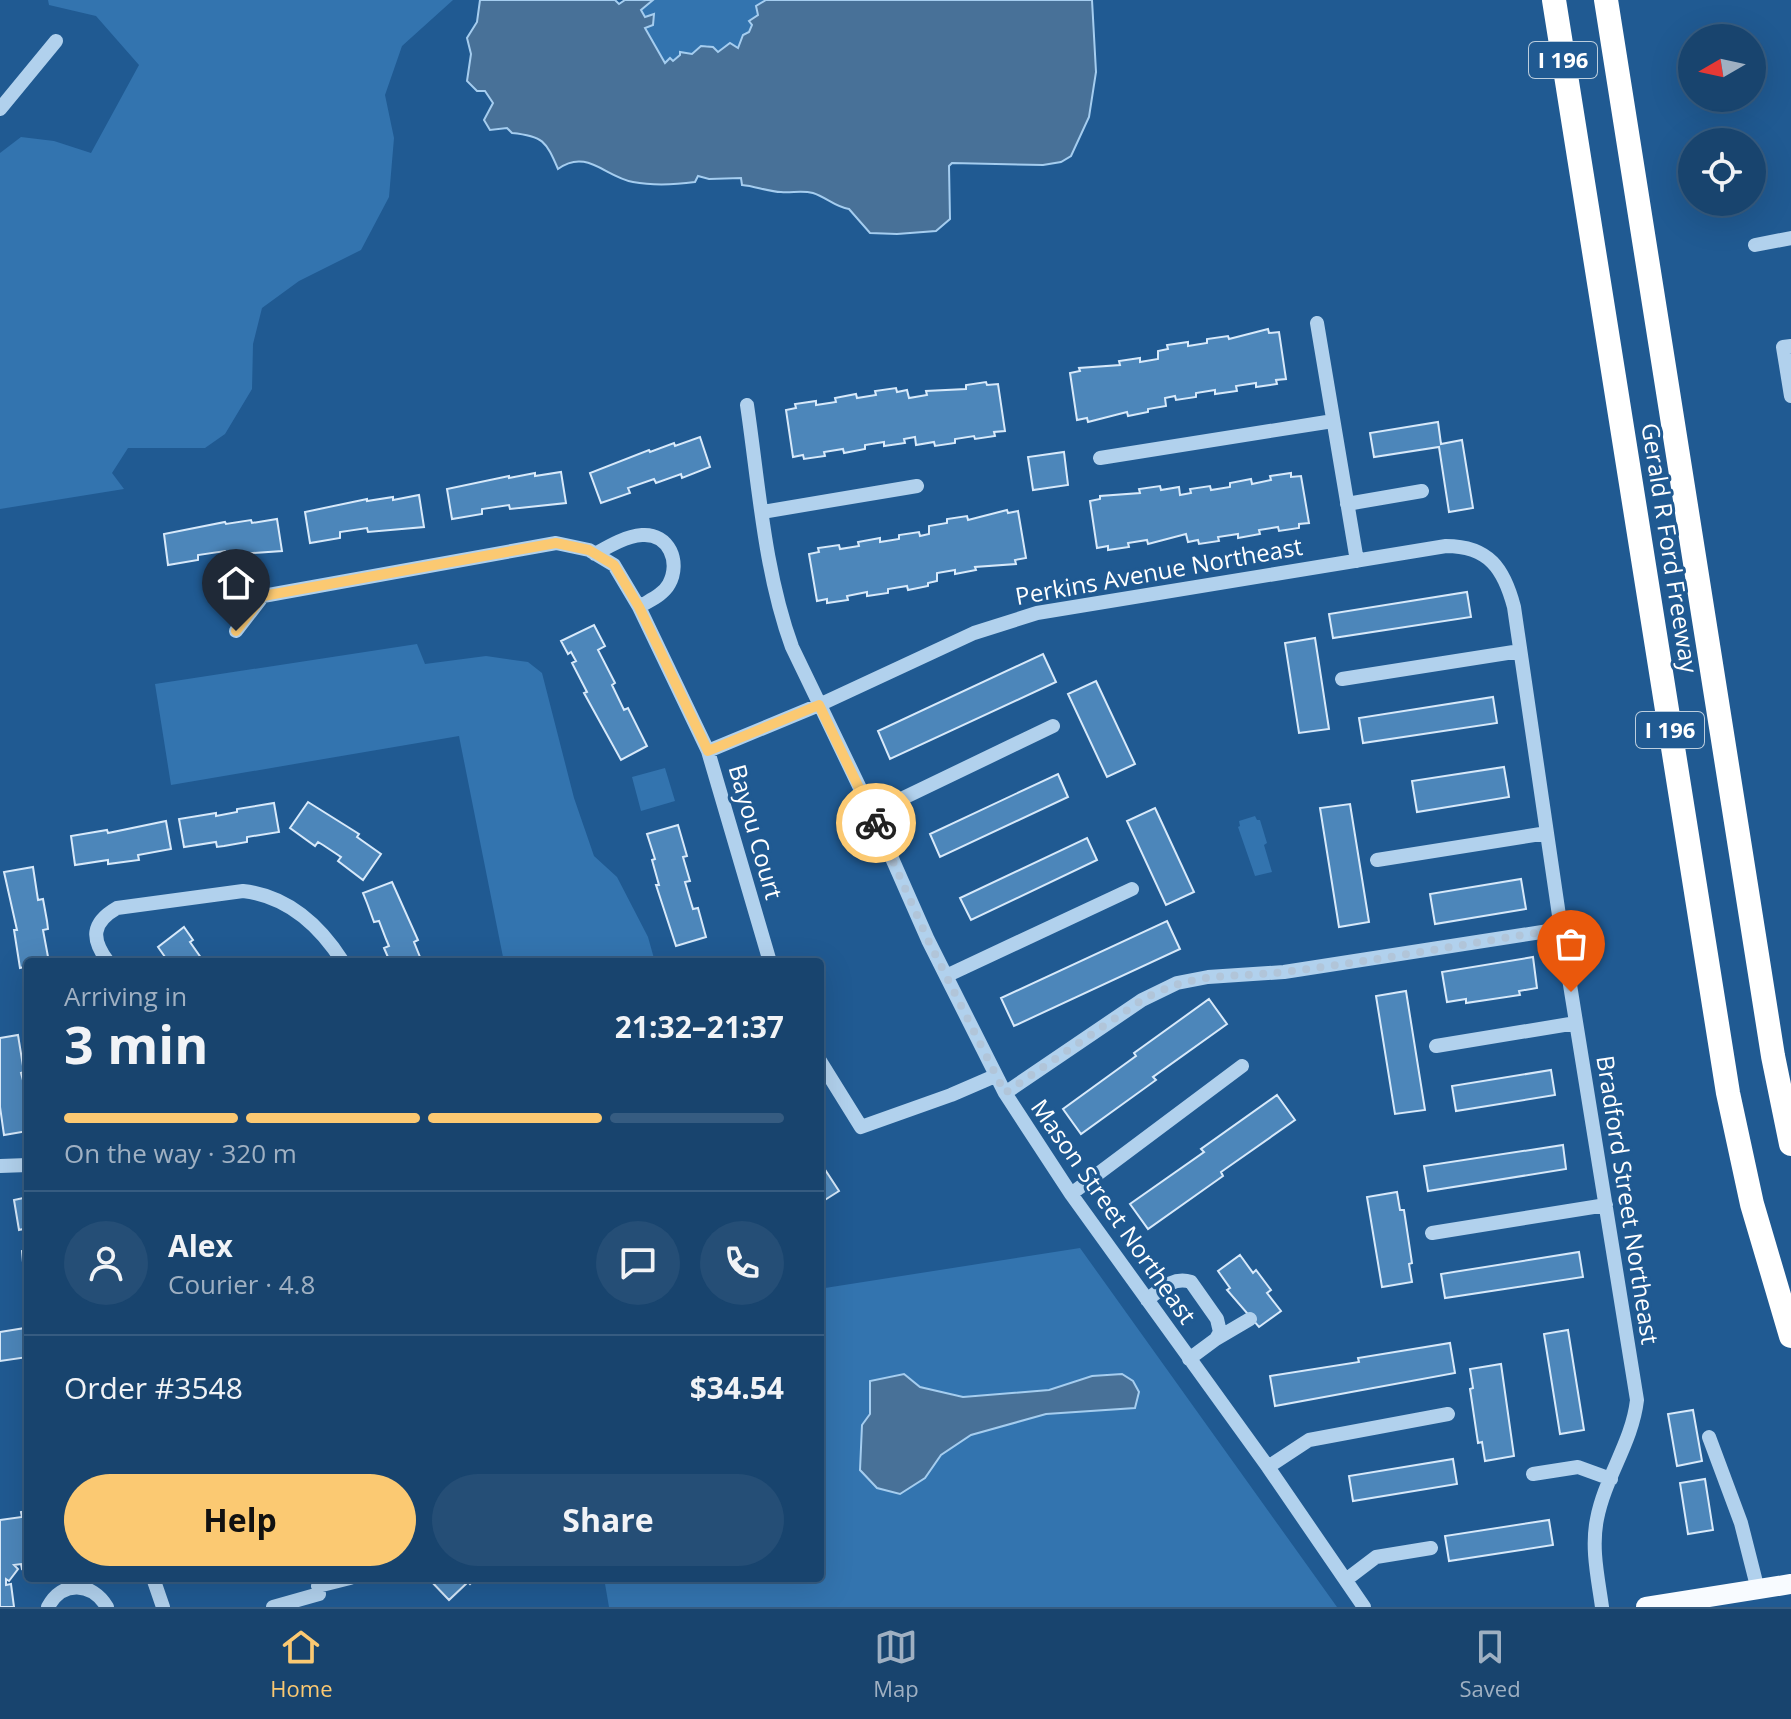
<!DOCTYPE html>
<meta charset="utf-8">
<style>
:root{--surface:#18446e;--page:#254e76;--text:#f1f3f6;--muted:#9fb0c2;--line:#365c81;--accent:#fbc972}
body{margin:0;font-family:"Open Sans",sans-serif;background:var(--page);color:var(--text);height:100vh;display:flex;flex-direction:column;font-size:30px;white-space:nowrap}
*{box-sizing:border-box;margin:0}
p{font-size:26px;color:var(--muted)}
.icon{flex:none;width:44px;height:44px;fill:none;stroke:currentColor;stroke-width:2;stroke-linecap:round;stroke-linejoin:round}
.map{position:relative;flex:1;overflow:hidden}
.side{position:absolute;left:24px;top:958px;width:800px;height:624px;display:flex;flex-direction:column;background:var(--surface);border-radius:8px;box-shadow:0 8px 32px #0002,0 0 0 2px var(--line)}
.side>*{flex:none}
.needle{width:52px;rotate:261deg}
.buttons{position:absolute;left:1678px;top:24px;display:grid;gap:16px}
.buttons a{display:grid;place-items:center;width:88px;height:88px;border-radius:50%;background:var(--surface);box-shadow:0 8px 32px #0002,0 0 0 2px var(--line);font-size:40px}
.pin{position:absolute;display:grid;place-items:center;width:68px;height:68px;color:#fff;margin:-82px -34px;border-radius:50% 50% 50% 0;rotate:-45deg;box-shadow:0 0 8px #0007}
.pin .icon{rotate:45deg}
.courier{position:absolute;display:grid;place-items:center;width:80px;height:80px;margin:-40px;border:6px solid #fbc972;border-radius:50%;background:#fff;color:#222;box-shadow:0 2px 10px #0007}
.summary em{font-style:normal;font-weight:700}
.summary div{display:flex;flex-direction:column-reverse}
.summary{display:flex;align-items:center;justify-content:space-between;height:136px;padding:0 40px}
h1{font-size:52px;font-weight:700;line-height:60px}
.bar{display:grid;grid-template-columns:repeat(4,1fr);gap:12px 8px;align-content:center;height:96px;padding:0 40px}
.bar i{height:10px;border-radius:6px;background:var(--line)}
.bar .active{background:var(--accent)}
.bar p{grid-column:span 4}
.line{display:flex;align-items:center;gap:20px;padding:0 40px;border-top:2px solid var(--line)}
.line div{flex:1}
.round{display:grid;place-items:center;flex:none;width:84px;height:84px;border-radius:42px;background:var(--page)}
.primary-button{display:flex;gap:16px;margin-top:auto;padding:16px 40px}
.primary-button a{flex:1;height:92px;border-radius:48px;background:var(--accent);color:#111;font-size:32px;font-weight:700;line-height:92px;text-align:center}
.primary-button a+a{background:var(--page);color:var(--text)}
.tab-bar{display:flex;justify-content:space-around;align-items:center;height:112px;border-top:2px solid var(--line);background:var(--surface);font-size:22px;color:var(--muted)}
.tab-bar a{display:grid;justify-items:center;gap:4px}
.tab-bar .active{color:var(--accent)}
.map>svg:first-child{display:block}
</style>
<div class="map">
<svg width="1791" height="1607" viewBox="0 0 1791 1607">
<rect width="100%" height="100%" fill="#205a92"/>
<path fill="#3374af" d="M48,0H453L402,46L385,95L394,138L389,197L361,250L299,281L262,308L253,344L252,389L225,434L205,448H128L112,473L124,489L0,509V153L21,137L54,141L91,153L139,65L96,16L49,5Z
M653,0H766L756,6L758,15L738,48H726L718,52L707,45L692,54L681,52V55L673,62L665,63L645,28L653,15L645,17L640,10Z
M417,644L425,664L486,656L528,662L542,673L574,798L594,856L617,877L648,937L655,962H504L459,736L171,785L155,684Z
M665,768L675,801L641,811L632,777Z
M1255,816L1257,820H1260L1267,843L1264,845L1272,872L1255,876L1238,827L1240,826L1239,821Z
M1080,1248L1337,1607H609L604,1578H820V1280L825,1288Z"/>
<path fill="#487198" stroke="#a5cdef" stroke-width="2" d="M480,0H615L619,4L625,0H653L641,10L645,17L654,14L653,25L645,28L665,63L670,58L673,61L680,55V52L692,54L701,46L713,47L718,52L730,43L738,48L743,35L749,32L752,25L749,21L758,15L756,6L766,0H1092L1096,72L1089,117L1071,156L1061,162L1043,165L952,163L949,166L950,219L936,231L897,234L870,233L849,209C835,207 826,197 813,193C802,190 792,193 781,192C769,192 755,186 742,185L741,178L709,179L698,176L695,182C673,185 654,186 633,182C605,177 587,148 558,169C546,141 543,136 512,133L507,128L490,130L484,120L493,103L485,91H477L467,81L471,54L467,38L477,22Z
M904,1374L920,1387L963,1397L1049,1390L1092,1376L1122,1374L1133,1381L1139,1392L1135,1408L1046,1414L971,1435L941,1455L925,1478L900,1494L877,1488L860,1470L862,1425L870,1414V1381Z"/>
<path fill="#4c86ba" stroke="#d7e9fa" stroke-width="2" d="M1268,329L1269,333L1279,332L1286,379L1276,380L1277,384L1256,387V383L1236,386L1237,391L1215,394V390L1196,393V397L1176,400L1175,396L1165,398L1166,406L1148,409V412L1128,416L1127,412L1088,422L1087,418L1077,420L1070,373L1080,371L1079,368L1120,365L1119,361L1140,358V362L1158,359V351L1168,349L1167,345L1188,342V346L1207,343V339L1228,336L1229,339Z
M986,382L987,385L998,384L1005,431L994,432L995,436L975,439L974,436L955,439V443L935,446L934,442L916,445L915,437L904,439L905,443L884,446V442L865,445V449L844,453L843,449L824,452L825,456L804,459L803,455L793,457L786,410L796,408L795,404L816,401V405L836,402L835,398L856,394L857,398L876,395L875,391L896,388L897,392L907,390L909,398L927,395L926,391L966,389V385Z
M1438,422L1441,444L1462,440L1473,508L1449,512L1439,447L1374,457L1370,433Z
M700,437L710,467L682,478L681,474L656,483L654,479L628,488L630,493L601,503L590,473L649,450L650,452L674,443L675,446Z
M1064,452L1068,485L1033,490L1028,457Z
M561,472L566,503L510,509L509,505L482,509V514L452,519L447,489L509,476V478L535,473V476Z
M1291,473V477L1301,476L1309,523L1299,524V528L1279,531L1278,527L1259,530L1260,534L1238,538V534L1218,537L1219,541L1199,544L1198,540L1188,542L1186,534L1148,544L1147,540L1128,543L1129,547L1108,550V546L1097,548L1090,501L1100,499V496L1140,493L1139,489L1160,486L1161,490L1179,487L1180,495L1191,493L1190,489L1210,486L1211,490L1230,487V483L1251,479L1252,484L1271,480L1270,476Z
M419,495L424,527L368,532L367,528L340,532V538L310,543L305,512L367,499V501L393,497V500Z
M1007,510L1008,513L1018,511L1026,558L1015,560L1016,564L975,567L976,570L955,574V570L937,573V581L928,583V586L908,590L907,586L888,589V593L867,596V592L847,596L848,600L827,603V599L817,601L809,554L819,552L818,548L839,545L840,549L859,546L858,542L880,538V542L899,539V535L919,532L920,536L929,534V526L947,523V519L967,516L968,520Z
M277,519L282,551L226,555L225,551L198,555V560L168,565L164,534L225,522L226,524L251,520L252,523Z
M1467,592L1471,617L1333,638L1329,614Z
M594,625L605,646L598,650L615,683L612,685L624,710L628,708L647,746L621,760L584,693L587,692L572,663L576,661L571,652L568,654L561,641Z
M1315,638L1329,729L1299,733L1285,643Z
M1043,654L1056,682L890,759L878,731Z
M1096,681L1135,764L1107,777L1068,694Z
M1493,697L1497,723L1363,743L1359,718Z
M1504,767L1509,797L1417,812L1412,781Z
M1058,774L1068,797L940,857L930,834Z
M308,802L359,834L357,837L381,854L363,880L338,861L341,857L323,845L318,842L315,846L290,828Z
M274,803L279,832L247,837V842L224,846L217,847L216,842L184,847L179,819L216,813V816L237,812V809Z
M1350,804L1369,922L1339,927L1320,808Z
M1155,808L1194,892L1166,905L1127,821Z
M166,821L171,849L138,855L139,860L108,864V860L75,865L71,836L107,830L108,833Z
M678,825L687,856L683,857L690,881L685,882L693,909L698,908L706,937L676,946L656,885H659L652,860L655,859L647,834Z
M1087,838L1097,860L971,920L960,898Z
M33,867L38,900L43,899L47,921L48,929L43,930L49,962H28V966L20,968L14,930H17L4,872Z
M1521,879L1526,909L1435,924L1430,894Z
M392,882L418,940L414,942L422,962H390L384,948L389,946L386,939L379,921L374,922L367,903L363,893Z
M1167,921L1180,949L1014,1026L1001,998Z
M184,927L193,940L190,942L204,962H164L162,959L165,957L158,947Z
M1533,957L1537,988L1519,991L1520,995L1466,1003V999L1447,1002L1442,972Z
M1406,991L1425,1110L1395,1114L1376,996Z
M1209,999L1227,1024L1153,1077L1156,1080L1081,1134L1063,1109L1136,1056L1134,1053Z
M18,1035L24,1072L21,1073L28,1099V1131L4,1135L0,1107V1038Z
M1551,1070L1555,1095L1456,1111L1452,1086Z
M1277,1095L1295,1120L1221,1172L1223,1176L1148,1229L1130,1204L1204,1152L1201,1149Z
M1563,1145L1566,1169L1428,1191L1424,1166Z
M822,1165L839,1191L820,1203V1167Z
M1397,1192L1400,1210H1404L1412,1263L1409,1264L1412,1282L1382,1287L1367,1197Z
M28,1197V1308H27L22,1251L26,1250L23,1229L19,1230L14,1200Z
M1579,1252L1583,1277L1445,1298L1441,1274Z
M1240,1255L1253,1273L1256,1270L1271,1290L1267,1293L1281,1311L1259,1327L1227,1290L1230,1288L1218,1271Z
M25,1328L28,1357L0,1361V1332Z
M1568,1330L1584,1430L1560,1434L1544,1334Z
M1450,1343L1455,1373L1275,1406L1270,1376L1359,1362L1358,1358Z
M1501,1364L1514,1456L1485,1461L1482,1442L1478,1443L1470,1389L1473,1388L1470,1369Z
M1693,1410L1702,1461L1677,1466L1668,1414Z
M1453,1459L1457,1484L1353,1501L1349,1476Z
M1705,1479L1713,1530L1688,1534L1680,1483Z
M28,1511V1568L22,1569L21,1564L14,1565L18,1569L9,1581L6,1579V1585L11,1584L14,1607H0V1520L22,1517L21,1512Z
M1549,1520L1553,1545L1449,1561L1445,1536Z
M428,1578H476L470,1584L468,1582L449,1600Z"/>
<g fill="none" stroke-linecap="round" stroke-linejoin="round">
<path stroke="#b1d1ed" stroke-width="14" d="M0,109L56,41
M1755,245L1791,238
M1317,323L1357,561
M1791,346L1783,347L1791,396
M747,405C759,486 764,570 792,647L872,813L928,940L1005,1093L1071,1194L1268,1467L1364,1607
M1100,458L1333,421
M1347,504L1422,491
M762,512L917,486
M595,554C609,546 626,536 642,535C669,533 681,562 669,584C663,595 650,600 639,607
M236,631L263,596L556,543L589,550L614,565L639,607L708,751L770,962
M1342,679L1520,651
M708,751L819,705L974,633L1037,613L1446,546C1489,546 1504,569 1514,607L1561,929L1637,1400C1632,1443 1605,1477 1597,1519C1591,1548 1598,1578 1602,1607
M872,813L1053,726
M1377,860L1547,833
M108,962C91,939 91,923 117,908L243,891C288,896 320,926 343,962
M946,976L1132,889
M1436,1046L1576,1023
M820,1061L861,1127L951,1095L995,1076
M1005,1093L1142,1000L1177,983L1208,977L1284,972L1561,929
M0,1166L28,1165
M1071,1194L1242,1066
M1432,1233L1606,1205
M1147,1300C1160,1290 1173,1276 1191,1282L1217,1319L1220,1332L1216,1339L1189,1359
M1216,1339L1250,1319
M1709,1437L1741,1523L1758,1590
M1268,1467L1309,1440L1448,1414
M1533,1474L1578,1467L1611,1479
M153,1578L163,1607
M1347,1579L1376,1557L1431,1548
M318,1586L350,1578
M48,1607C62,1580 92,1582 107,1607
M273,1607L319,1594"/>
<path stroke="#f8fbff" stroke-width="20" d="M1646,1607L1791,1584"/>
<path stroke="#fff" stroke-width="24" d="M1554,0L1728,1093L1752,1204L1791,1336
M1606,0L1773,1056L1791,1144"/>
</g>
<g fill="none" stroke-linecap="round" stroke-linejoin="round">
<path stroke="#b1c5d9" stroke-width="8" stroke-dasharray="0 14.4" d="M876,823L928,940L1005,1093L1142,1000C1194,971 1228,978 1284,972C1376,961 1469,943 1561,929L1571,992"/>
<path stroke="#fbc972" stroke-width="10" d="M236,631L263,596L556,543L589,550L614,565L639,607L708,751L819,705L876,823"/>
</g>
<g text-anchor="middle" stroke-width="6" stroke-linejoin="round" paint-order="stroke">
<g fill="#205a92" stroke="#bccede" stroke-width="2">
<rect x="1529" y="42" width="68" height="36" rx="6"/>
<rect x="1636" y="712" width="68" height="36" rx="6"/>
</g>
<g font-size="22" font-weight="bold" fill="#fff">
<text x="1563" y="68">I 196</text>
<text x="1670" y="738">I 196</text>
</g>
<g font-size="24" fill="#fff" stroke="#205a92">
<text transform="translate(1669 548) rotate(81)" y="8">Gerald R Ford Freeway</text>
<text transform="translate(1159 572) rotate(-10)" y="8">Perkins Avenue Northeast</text>
<text transform="translate(755 832) rotate(74)" y="8">Bayou Court</text>
<text transform="translate(1627 1200) rotate(81)" y="8">Bradford Street Northeast</text>
<text transform="translate(1113 1212) rotate(55)" y="8">Mason Street Northeast</text>
</g>
</g>
</svg>
<div class="buttons">
<a><svg class="needle" viewBox="-14 -14 28 28"><path d="M0-13l5 13h-10z" fill="#e53935"/><path d="M0 13l5-13h-10z" fill="#9fb0c2"/></svg></a>
<a><svg class="icon" aria-label="locate" viewBox="0 0 24 24"><circle cx="12" cy="12" r="6"/><path d="M12 2v4M12 18v4M2 12h4M18 12h4"/></svg></a>
</div>
<div class="pin" style="left:1571px;top:992px;background:#ea580c"><svg class="icon" aria-label="bag" viewBox="0 0 24 24"><path d="M5 8h14l-1 12H6zM9 8a3 3 0 0 1 6 0"/></svg></div>
<div class="pin" style="left:236px;top:631px;background:#1f2937"><svg class="icon" aria-label="home" viewBox="0 0 24 24"><path d="M3 11l9-7 9 7M6 9v11h12V9"/></svg></div>
<div class="courier" style="left:876px;top:823px"><svg class="icon" aria-label="bike" viewBox="0 0 24 24"><circle cx="6" cy="16" r="4"/><circle cx="18" cy="16" r="4"/><path d="M6 16l4-8h5l3 8M10 8l3 8H6M13 5h3"/></svg></div>
<section class="side">
<div class="summary"><div><h1>3 min</h1><p>Arriving in</p></div><em>21:32–21:37</em></div>
<div class="bar"><i class="active"></i><i class="active"></i><i class="active"></i><i></i><p>On the way · 320 m</p></div>
<div class="line" style="height:144px"><a class="round"><svg class="icon" aria-label="person" viewBox="0 0 24 24"><circle cx="12" cy="8" r="4"/><path d="M4 21q1-7 8-7t8 7"/></svg></a><div><b>Alex</b><p>Courier · 4.8</p></div><a class="round"><svg class="icon" aria-label="chat" viewBox="0 0 24 24"><path d="M4 5h16v11H9l-5 4z"/></svg></a><a class="round"><svg class="icon" aria-label="phone" viewBox="0 0 24 24"><path d="M5 4h4l2 5-3 2q2 4 5 5l2-3 5 2v4C11 20 4 13 5 4z"/></svg></a></div>
<div class="line" style="height:104px"><div>Order #3548</div><b>$34.54</b></div>
<div class="primary-button"><a>Help</a><a>Share</a></div>
</section>
</div>
<nav class="tab-bar">
<a class="active"><svg class="icon" aria-label="home" viewBox="0 0 24 24"><path d="M3 11l9-7 9 7M6 9v11h12V9"/></svg>Home</a>
<a><svg class="icon" aria-label="map" viewBox="0 0 24 24"><path d="M3 6l6-2 6 2 6-2v14l-6 2-6-2-6 2zM9 4v14M15 6v14"/></svg>Map</a>
<a><svg class="icon" aria-label="saved" viewBox="0 0 24 24"><path d="M7 4h10v16l-5-4-5 4z"/></svg>Saved</a>
</nav>
